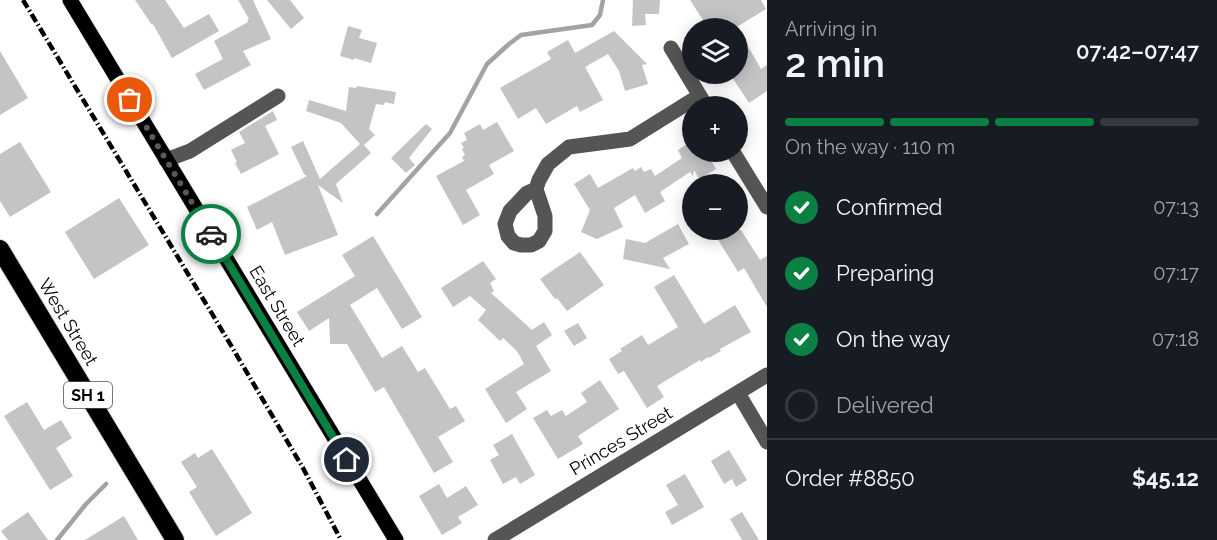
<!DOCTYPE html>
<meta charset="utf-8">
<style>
:root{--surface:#171b24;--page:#242831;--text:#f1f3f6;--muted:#9ea1a6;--line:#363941;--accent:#0b8043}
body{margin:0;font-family:Raleway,sans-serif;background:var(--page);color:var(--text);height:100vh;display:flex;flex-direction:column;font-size:22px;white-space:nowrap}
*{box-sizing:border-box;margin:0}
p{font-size:20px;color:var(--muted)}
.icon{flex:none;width:33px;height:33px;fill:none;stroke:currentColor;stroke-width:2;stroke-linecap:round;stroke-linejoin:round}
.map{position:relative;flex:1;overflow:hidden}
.sheet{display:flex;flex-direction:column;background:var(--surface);width:450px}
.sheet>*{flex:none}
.controls{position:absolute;left:682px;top:18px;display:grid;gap:12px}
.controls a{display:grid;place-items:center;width:66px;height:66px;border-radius:50%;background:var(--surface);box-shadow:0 3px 15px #0003;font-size:30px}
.pin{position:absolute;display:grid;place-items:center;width:51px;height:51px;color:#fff;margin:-26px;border:3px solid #fff;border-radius:50%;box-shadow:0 2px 6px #0007}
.courier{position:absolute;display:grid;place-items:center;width:60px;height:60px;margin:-30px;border:4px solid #0b8043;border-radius:50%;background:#fff;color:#222;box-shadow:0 2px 8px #0007}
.head em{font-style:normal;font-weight:600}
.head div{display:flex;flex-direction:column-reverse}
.head{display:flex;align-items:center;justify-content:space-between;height:102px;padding:0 18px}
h1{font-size:39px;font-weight:600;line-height:45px}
.bar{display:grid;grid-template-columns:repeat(4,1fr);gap:9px 6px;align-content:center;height:72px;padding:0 18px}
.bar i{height:8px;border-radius:4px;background:var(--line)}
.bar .on{background:var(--accent)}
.bar p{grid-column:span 4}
.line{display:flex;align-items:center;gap:15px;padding:0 18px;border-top:2px solid var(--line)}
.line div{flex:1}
ol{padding:0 18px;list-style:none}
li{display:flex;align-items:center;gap:18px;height:66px}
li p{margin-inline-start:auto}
li .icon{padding:6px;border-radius:50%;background:var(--accent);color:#fff;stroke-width:4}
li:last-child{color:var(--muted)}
li i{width:33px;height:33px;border:3px solid var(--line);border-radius:50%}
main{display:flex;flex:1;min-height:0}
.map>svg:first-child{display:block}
</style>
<main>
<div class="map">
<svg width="767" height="540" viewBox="0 0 767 540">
<rect width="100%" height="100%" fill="#fff"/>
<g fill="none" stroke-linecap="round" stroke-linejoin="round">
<path stroke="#a3a3a3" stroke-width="4.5" d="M377,214L450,133L487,64L509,44L521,35L592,25L600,15L603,0
M57,540L86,504L106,484"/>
</g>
<path fill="#c4c4c4" d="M135,0H165L184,28L209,14L219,31L172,58L153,24L152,25Z
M238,0H253L271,39L243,51L251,65L204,90L195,74L223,59L214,41L248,22L247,20L249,19Z
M267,0H290L304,18L291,29Z
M633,0H660L659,14H645L646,25L632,26Z
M690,0H761L766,9L735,28H708Z
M348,26L362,30L359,38L377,43L371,63L354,58V60L340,56Z
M738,29L761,69L767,65V91L749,103L730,74H738Z
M614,31L647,64L642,65L648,84L625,91L619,71L608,54L585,67L603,100L580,112L577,106L546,124L536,108L518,119L500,88L551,59L547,52L568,40L575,53Z
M0,51L28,98L0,115Z
M357,86L396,92L394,104L385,102L384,105L376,104L369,129L375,135L364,145L371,153L336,184L343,203L318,185L338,235L285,255L272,222L257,230L247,207L307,176L304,174L291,147L303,141L320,179L360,144L341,123L306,111L309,100L346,111L349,87L356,88Z
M273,111L277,120L265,126L279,154L241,174L235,163L237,162L231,150L245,143L239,132Z
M497,122L514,151L489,165L494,174L466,190L480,215L463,225L436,176L464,161L462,157L465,155L462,149L464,148L461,143L467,140L464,133L480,124L483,130Z
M426,124L432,129L409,158L415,165L406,173L391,158Z
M693,140V152H706L716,169L699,179L694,170L693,176L690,172L660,192L665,201L645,213L635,195L614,208L623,227L597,239L581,232L590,210L574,184L590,174L598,188L633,168L635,171L641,167L644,172L651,169L655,176L682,158L678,150Z
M20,142L51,192L10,217L0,201V154Z
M119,198L149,245L94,279L65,232Z
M678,224L689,244L663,258L670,269L623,259L626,239L645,243Z
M712,230H741L760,260L767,256V307L744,268L738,272Z
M373,236L422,317L402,329L377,288L350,305L382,358L402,346L418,372L425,368L450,409L456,406L465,421L438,437L453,462L434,473L384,387L375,392L347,344H330L329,318L309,331L297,312L355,276L342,255Z
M580,252L604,285L567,311L557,298L555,299L540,279Z
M483,261L496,279L490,283L494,291L491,293L532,330L544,322L552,335L536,346L551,371L516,392L527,409L506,423L485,389L524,364L517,351L503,338L500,341L478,320L486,310L470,296L453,307L441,288Z
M674,275L704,324L735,305L751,332L720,349L721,351L709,358L708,357L701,362L700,360L657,386L664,397L647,408L624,371L618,374L609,359L622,351L620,349L642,335L648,345L678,327L654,287Z
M578,323L587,338L574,346L564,331Z
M600,380L619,409L578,436L583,444L558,459L533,418L547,410L551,416L562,410L566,416L587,402L581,393Z
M27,402L44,430L61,420L72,438L56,448L73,476L50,490L4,416Z
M512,434L535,475L520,484L516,477L503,484L490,460L499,455L493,445Z
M212,449L252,513L216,536L189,492L197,487L181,462L195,453L198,458Z
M729,450L747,480L736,487L732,479L724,484L711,461Z
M685,474L704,507L672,525L665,512L678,505L666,485Z
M439,484L447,498L466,486L478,505L458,517L462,523L442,535L419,496Z
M28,512L48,540H8L1,531Z
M742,512L759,540H742L730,519Z
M124,516L138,540H85Z"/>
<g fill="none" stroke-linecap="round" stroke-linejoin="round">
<defs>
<path id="major" d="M70,0L396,540"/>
<path id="highway" d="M0,249L175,540"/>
</defs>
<use href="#major" stroke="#dbdbdb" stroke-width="16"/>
<use href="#highway" stroke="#dbdbdb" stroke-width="20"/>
<path stroke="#555" stroke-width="15" d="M671,48L706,106
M733,152L767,207
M166,160L190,151L278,96
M536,189L527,193L510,211L505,224L508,236L514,243L521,245H531L539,241L545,231V216L536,189L539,180L548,164L569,147L630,139L699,96
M738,393L767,442
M495,540L767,375"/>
<use href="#major" stroke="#000" stroke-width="15"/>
<use href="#highway" stroke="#000" stroke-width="18"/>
<path stroke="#000" stroke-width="4.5" stroke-dasharray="9 3 1.5 3" stroke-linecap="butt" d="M23,0L226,337L303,468L341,540"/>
</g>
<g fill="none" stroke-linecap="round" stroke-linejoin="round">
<path stroke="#595959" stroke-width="6" stroke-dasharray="0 10.8" d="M130,100L211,234"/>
<path stroke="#0b8043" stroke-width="8" d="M211,234L347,460"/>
</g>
<g text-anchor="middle" stroke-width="6" stroke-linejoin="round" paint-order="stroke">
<rect fill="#fff" stroke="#4c4c4c" stroke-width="1.5" x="64" y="382" width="48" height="26" rx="4.5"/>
<g font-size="16" font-weight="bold" fill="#000">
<text x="88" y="401">SH 1</text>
</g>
<g font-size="18" fill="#000" stroke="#fff">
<text transform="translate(277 306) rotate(59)" y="6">East Street</text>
<text transform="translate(68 322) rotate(59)" y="6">West Street</text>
<text transform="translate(621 441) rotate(-31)" y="6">Princes Street</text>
</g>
</g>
</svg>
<div class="controls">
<a><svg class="icon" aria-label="layers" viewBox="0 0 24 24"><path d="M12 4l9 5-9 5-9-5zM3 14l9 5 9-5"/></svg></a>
<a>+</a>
<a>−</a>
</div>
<div class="pin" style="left:130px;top:100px;background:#ea580c"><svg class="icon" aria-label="bag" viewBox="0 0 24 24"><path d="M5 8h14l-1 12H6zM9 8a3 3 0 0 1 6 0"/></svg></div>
<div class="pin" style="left:347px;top:460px;background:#1f2937"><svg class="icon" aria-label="home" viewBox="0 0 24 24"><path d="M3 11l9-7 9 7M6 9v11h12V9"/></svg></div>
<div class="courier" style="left:211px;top:234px"><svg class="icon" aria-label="car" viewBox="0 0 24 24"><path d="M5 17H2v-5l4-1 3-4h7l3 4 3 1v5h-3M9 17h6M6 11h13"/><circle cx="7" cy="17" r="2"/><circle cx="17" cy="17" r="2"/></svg></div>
</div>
<section class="sheet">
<div class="head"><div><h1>2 min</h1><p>Arriving in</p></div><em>07:42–07:47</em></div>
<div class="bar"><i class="on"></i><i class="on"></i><i class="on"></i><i></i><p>On the way · 110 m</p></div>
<ol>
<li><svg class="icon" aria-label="check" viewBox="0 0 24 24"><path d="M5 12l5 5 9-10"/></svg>Confirmed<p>07:13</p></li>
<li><svg class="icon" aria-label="check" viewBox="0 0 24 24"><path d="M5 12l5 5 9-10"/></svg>Preparing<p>07:17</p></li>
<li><svg class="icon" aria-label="check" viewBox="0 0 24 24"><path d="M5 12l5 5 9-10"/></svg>On the way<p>07:18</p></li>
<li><i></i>Delivered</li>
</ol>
<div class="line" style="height:78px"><div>Order #8850</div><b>$45.12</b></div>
</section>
</main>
